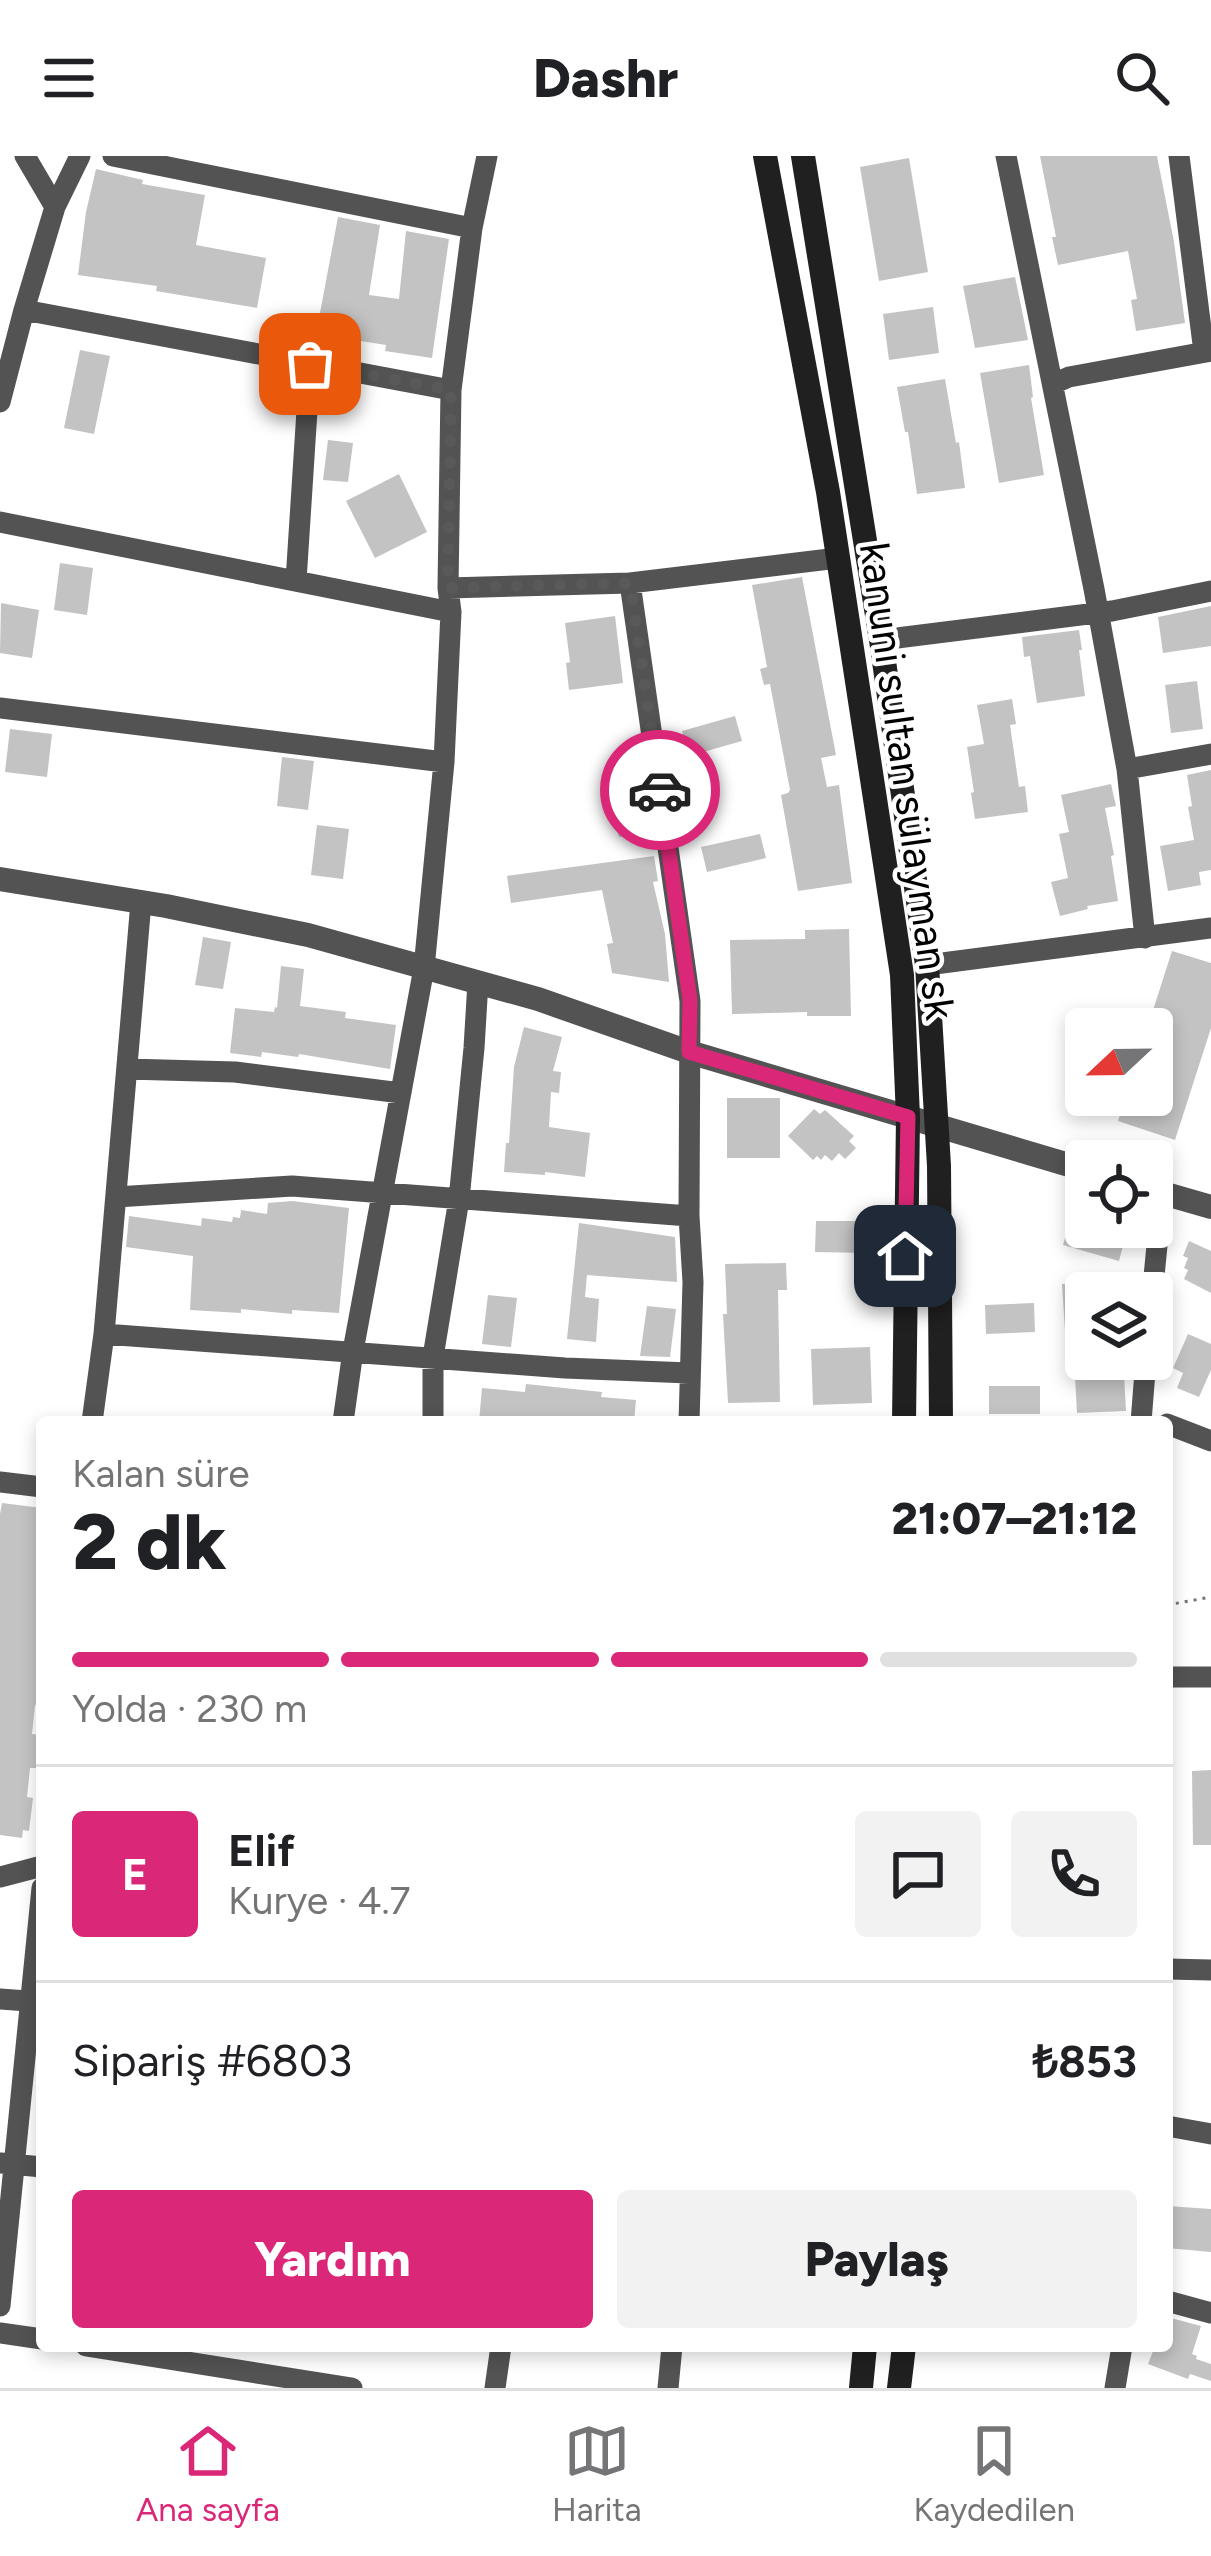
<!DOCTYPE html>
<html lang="tr">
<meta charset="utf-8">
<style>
:root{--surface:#fff;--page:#f2f2f2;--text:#202124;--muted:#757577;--line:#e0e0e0;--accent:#db2777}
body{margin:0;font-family:Figtree,sans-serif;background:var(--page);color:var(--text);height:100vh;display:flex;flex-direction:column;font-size:45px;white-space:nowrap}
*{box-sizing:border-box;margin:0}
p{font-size:39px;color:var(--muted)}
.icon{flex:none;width:66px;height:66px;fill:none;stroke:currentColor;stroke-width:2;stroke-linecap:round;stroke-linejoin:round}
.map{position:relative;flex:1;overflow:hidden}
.panel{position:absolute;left:36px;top:1260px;width:1137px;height:936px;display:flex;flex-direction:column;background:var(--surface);border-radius:12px;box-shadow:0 6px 18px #0003}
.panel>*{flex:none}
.needle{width:78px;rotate:248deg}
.controls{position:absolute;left:1065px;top:852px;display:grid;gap:24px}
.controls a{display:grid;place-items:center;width:108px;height:108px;border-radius:12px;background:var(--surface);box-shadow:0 6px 18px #0003;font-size:60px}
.pin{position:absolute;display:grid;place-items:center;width:102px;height:102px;color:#fff;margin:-51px;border-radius:24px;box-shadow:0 6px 18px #0006}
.courier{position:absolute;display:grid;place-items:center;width:120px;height:120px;margin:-60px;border:9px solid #db2777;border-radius:50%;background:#fff;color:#222;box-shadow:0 3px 15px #0007}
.overview em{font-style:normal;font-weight:800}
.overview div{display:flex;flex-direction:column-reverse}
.overview{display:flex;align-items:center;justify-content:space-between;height:204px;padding:0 36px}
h1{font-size:78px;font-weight:800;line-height:90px}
.bar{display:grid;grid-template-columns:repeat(4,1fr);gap:18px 12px;align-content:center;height:144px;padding:0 36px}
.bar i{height:15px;border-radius:9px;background:var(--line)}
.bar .on{background:var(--accent)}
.bar p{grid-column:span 4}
.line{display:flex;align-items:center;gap:30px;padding:0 36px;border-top:3px solid var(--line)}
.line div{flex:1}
.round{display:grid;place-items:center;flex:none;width:126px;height:126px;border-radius:12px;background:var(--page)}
.primary-button{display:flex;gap:24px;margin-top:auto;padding:24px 36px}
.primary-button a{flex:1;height:138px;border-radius:12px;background:var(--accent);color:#fff;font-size:48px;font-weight:800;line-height:138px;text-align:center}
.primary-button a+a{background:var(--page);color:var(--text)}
header{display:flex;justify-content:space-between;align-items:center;height:156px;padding:0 36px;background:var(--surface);font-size:54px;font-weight:800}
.tab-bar{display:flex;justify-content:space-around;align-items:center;height:168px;border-top:3px solid var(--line);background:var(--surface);font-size:33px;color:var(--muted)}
.tab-bar a{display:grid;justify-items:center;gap:6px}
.tab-bar .on{color:var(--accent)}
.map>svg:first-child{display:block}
</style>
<header><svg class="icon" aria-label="menu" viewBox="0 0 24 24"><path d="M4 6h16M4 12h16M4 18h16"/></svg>Dashr<svg class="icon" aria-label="search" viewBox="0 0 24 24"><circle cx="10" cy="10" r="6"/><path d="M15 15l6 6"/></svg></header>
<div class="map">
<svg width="1211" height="2232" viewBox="0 0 1211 2232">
<rect width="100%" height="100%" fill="#fff"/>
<path fill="#c3c3c3" d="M1040,0H1157L1174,86L1185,167L1136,175L1131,144L1137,143L1128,95L1058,109L1052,81H1056Z
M909,2L928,116L879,125L860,11Z
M96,13L143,24L142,28L205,39L196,89L266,102L257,152L156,135L157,130L78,119L86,56Z
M338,61L380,69L369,139L399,143L406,75L449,83L432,202L385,195L386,189L316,178Z
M1015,121L1028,184L975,192L963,130Z
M933,151L939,197L889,204L883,158Z
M80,194L110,200L94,278L64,272Z
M1029,209L1033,241L1031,242L1044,319L999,327L980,217Z
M945,223L956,287L959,286L965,332L917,338L908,276H905L897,231Z
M328,284L353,287L348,326L323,324Z
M399,318L427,376L375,402L346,345Z
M60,407L93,412L87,459L54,454Z
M802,421L836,599L821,602L827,631L839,629L852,727L798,735L781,639L788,637L790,634L770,528L764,529L760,513L767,511L752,429Z
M1,447L39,454L32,502L0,497Z
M1211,450V490L1163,497L1158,461Z
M615,460L623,527L569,534L566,507L570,506L565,467Z
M1079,474L1082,494H1079L1085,540L1037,547L1030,500L1024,501L1022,481Z
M1197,525L1203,573L1171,577L1165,529Z
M1012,543L1016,568L1010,569L1019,631L1025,630L1028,656L975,663L971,637L974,636L967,591L984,588L977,549Z
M735,560L742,585L689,600L682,575Z
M10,573L52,578L47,621L5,616Z
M282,601L314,605L308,654L277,650Z
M1211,614V714L1199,716L1201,729L1168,735L1160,690L1194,684L1188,651L1192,650L1187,619Z
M1111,628L1116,650L1105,652L1114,699L1111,700L1118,745L1087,750L1088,753L1060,760L1051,726L1068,722L1059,678L1069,676L1061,639Z
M644,640L650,674L619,681L611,647Z
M317,669L349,673L343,723L311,719Z
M760,678L766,702L707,716L701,691Z
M654,700L658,725L653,726L665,778L669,826L612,817L607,788L613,787L602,734L511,747L507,720Z
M849,773L851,860H807V856L732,858L730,784L805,783V774Z
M203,781L231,786L223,833L195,829Z
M1172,795L1211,807V872L1175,984L1118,965L1126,939H1152V873H1147Z
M281,810L304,813L300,850L346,856L345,862L396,869L390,913L299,898L298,901L262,896L261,901L230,897L235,852L274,856L275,851L277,852Z
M524,871L562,881L553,915L561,916L559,937L551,936L549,971L590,977L585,1021L545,1016V1019L504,1016L506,987H509L514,911Z
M727,942H780V1002H727Z
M814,953L820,958L825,954L854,980L849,985L856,992L845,1003L839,997L832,1005L825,999L821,1004L817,1000L813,1004L788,980Z
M292,1045L349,1052L339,1157L292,1154V1158L241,1153V1157L190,1154L193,1100L126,1091L129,1060L201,1070L202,1062L232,1066L233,1061L240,1062L241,1054L267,1058L268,1047Z
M1074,1050L1086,1054V1071H1128L1119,1105L1063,1089Z
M816,1065H869L868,1097L815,1096Z
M579,1067L675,1081L677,1126L587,1119L585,1141L599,1143L596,1186L567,1183Z
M1189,1085L1211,1095V1137L1184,1123L1188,1114L1184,1112L1188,1102L1183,1100Z
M786,1107L787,1134H778L780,1246L728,1247L723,1158H727L725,1108Z
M1086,1127V1174L1065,1175L1062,1128Z
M488,1139L517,1142L511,1191L482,1188Z
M1034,1147L1035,1176L986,1178L985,1149Z
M647,1150L676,1153L670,1201L640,1200Z
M1188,1178L1211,1188V1214L1199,1241L1177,1232L1183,1217L1173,1212Z
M870,1191L872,1247L813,1249L811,1193Z
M1124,1219L1126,1255L1077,1257L1075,1221Z
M526,1228L602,1236L601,1241L636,1244L634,1266H479L482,1232L525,1236Z
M989,1230H1040V1258H989Z
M2,1347L42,1352V1483L39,1513L42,1514V1531L40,1549H35L32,1578L42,1579L38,1612H30L27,1641L33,1642L29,1675L23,1674L22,1682L0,1679V1358Z
M1211,1614V1689H1193L1192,1615Z
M1167,2050L1211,2053V2096L1167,2092Z
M1167,2161L1201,2170L1192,2198L1197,2200L1196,2203L1211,2208V2225L1190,2218L1188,2223L1148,2208L1155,2190H1167Z"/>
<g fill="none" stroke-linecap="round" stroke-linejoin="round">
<path stroke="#757575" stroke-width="3" stroke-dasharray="3 6" stroke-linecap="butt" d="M1167,1449L1211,1441"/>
<path stroke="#535353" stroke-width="21" d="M25,0L55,51
M80,0L55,51L24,154L451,234
M113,0L472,72
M1006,0L1094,433L1127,613L1145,782
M1179,0L1204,196
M1053,228L1069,221L1211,195
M0,246L24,154
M0,366L451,456
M296,425L310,208
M630,427L690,845L689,1060L693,1126L689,1266
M448,432L630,427L838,402
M881,484L1112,455L1211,435
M0,552L444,606
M1127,613L1211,598
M927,809L1211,772
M127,913L235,916L401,937
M116,1041L292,1030L689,1060
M1152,1141L1162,1038
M104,1178L565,1212L689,1217
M92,1266L104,1178L141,746
M343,1266L353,1195L424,812L444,606L451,456L448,432L451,234L472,72L487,0
M433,1266V1201L459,1043L474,892L478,826
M1141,1266L1146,1203
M1167,1268L1211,1285
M0,1326L42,1331
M1167,1521H1211
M0,1721L42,1710
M1167,1813L1211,1814
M0,1843L41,1846
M1167,1970L1211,1978
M1,2007L42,2011
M1167,2145L1211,2157
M0,2150L42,1732
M0,2177L42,2183
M86,2190L352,2232
M495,2232L501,2190
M668,2232L672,2190
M1115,2232L1122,2190"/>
<path stroke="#535353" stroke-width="24" d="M0,723L166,750L308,779L538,843L689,896L1086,1014
M1152,1034L1211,1051"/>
<path stroke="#202020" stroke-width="24" d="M765,0L828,336L902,819L908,961L904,1266
M803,0L881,484L927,809L939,1010L941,1266
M861,2232L865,2190
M899,2232L904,2190"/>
</g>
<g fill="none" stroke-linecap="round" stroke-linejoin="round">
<path stroke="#595959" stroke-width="12" stroke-dasharray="0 21.6" d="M310,208L451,234L448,432L630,427L660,634"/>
<path stroke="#db2777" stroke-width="15" d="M660,634L690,844L689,896L908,961L905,1100"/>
</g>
<g text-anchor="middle" stroke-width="9" stroke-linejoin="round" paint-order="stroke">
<g font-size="42" fill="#000" stroke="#fff">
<text transform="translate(908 625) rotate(82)" y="15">kanuni sultan sülayman sk</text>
</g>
</g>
</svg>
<div class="controls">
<a><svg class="needle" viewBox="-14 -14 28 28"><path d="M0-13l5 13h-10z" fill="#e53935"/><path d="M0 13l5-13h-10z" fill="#757577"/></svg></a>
<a><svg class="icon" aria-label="locate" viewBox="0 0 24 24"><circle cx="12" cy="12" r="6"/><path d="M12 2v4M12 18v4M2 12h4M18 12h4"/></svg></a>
<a><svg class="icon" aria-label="layers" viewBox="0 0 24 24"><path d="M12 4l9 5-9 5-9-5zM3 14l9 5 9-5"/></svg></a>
</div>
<div class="pin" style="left:310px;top:208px;background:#ea580c"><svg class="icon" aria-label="bag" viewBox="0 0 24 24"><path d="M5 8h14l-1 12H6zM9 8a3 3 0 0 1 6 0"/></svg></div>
<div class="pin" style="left:905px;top:1100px;background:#1f2937"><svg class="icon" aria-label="home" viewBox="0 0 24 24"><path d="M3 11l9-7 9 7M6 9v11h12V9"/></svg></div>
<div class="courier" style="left:660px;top:634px"><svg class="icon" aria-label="car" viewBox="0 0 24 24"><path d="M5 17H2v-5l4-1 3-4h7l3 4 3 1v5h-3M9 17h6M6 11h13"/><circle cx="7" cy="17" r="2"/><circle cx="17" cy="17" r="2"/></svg></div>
<section class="panel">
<div class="overview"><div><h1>2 dk</h1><p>Kalan süre</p></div><em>21:07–21:12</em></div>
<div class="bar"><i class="on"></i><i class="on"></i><i class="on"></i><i></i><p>Yolda · 230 m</p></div>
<div class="line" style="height:216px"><b class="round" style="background:var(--accent);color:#fff">E</b><div><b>Elif</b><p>Kurye · 4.7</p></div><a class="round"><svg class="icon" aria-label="chat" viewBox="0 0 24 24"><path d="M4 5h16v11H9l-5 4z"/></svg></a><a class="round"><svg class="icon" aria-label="phone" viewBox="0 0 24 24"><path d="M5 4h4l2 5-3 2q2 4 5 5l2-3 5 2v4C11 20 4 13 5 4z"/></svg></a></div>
<div class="line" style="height:156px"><div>Sipariş #6803</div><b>₺853</b></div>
<div class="primary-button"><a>Yardım</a><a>Paylaş</a></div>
</section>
</div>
<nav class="tab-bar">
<a class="on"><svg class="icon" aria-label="home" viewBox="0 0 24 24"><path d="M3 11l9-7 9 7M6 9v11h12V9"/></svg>Ana sayfa</a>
<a><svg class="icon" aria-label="map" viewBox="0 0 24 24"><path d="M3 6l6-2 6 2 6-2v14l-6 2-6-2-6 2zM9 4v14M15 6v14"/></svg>Harita</a>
<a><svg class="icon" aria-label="saved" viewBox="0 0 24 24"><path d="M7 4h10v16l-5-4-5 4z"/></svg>Kaydedilen</a>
</nav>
